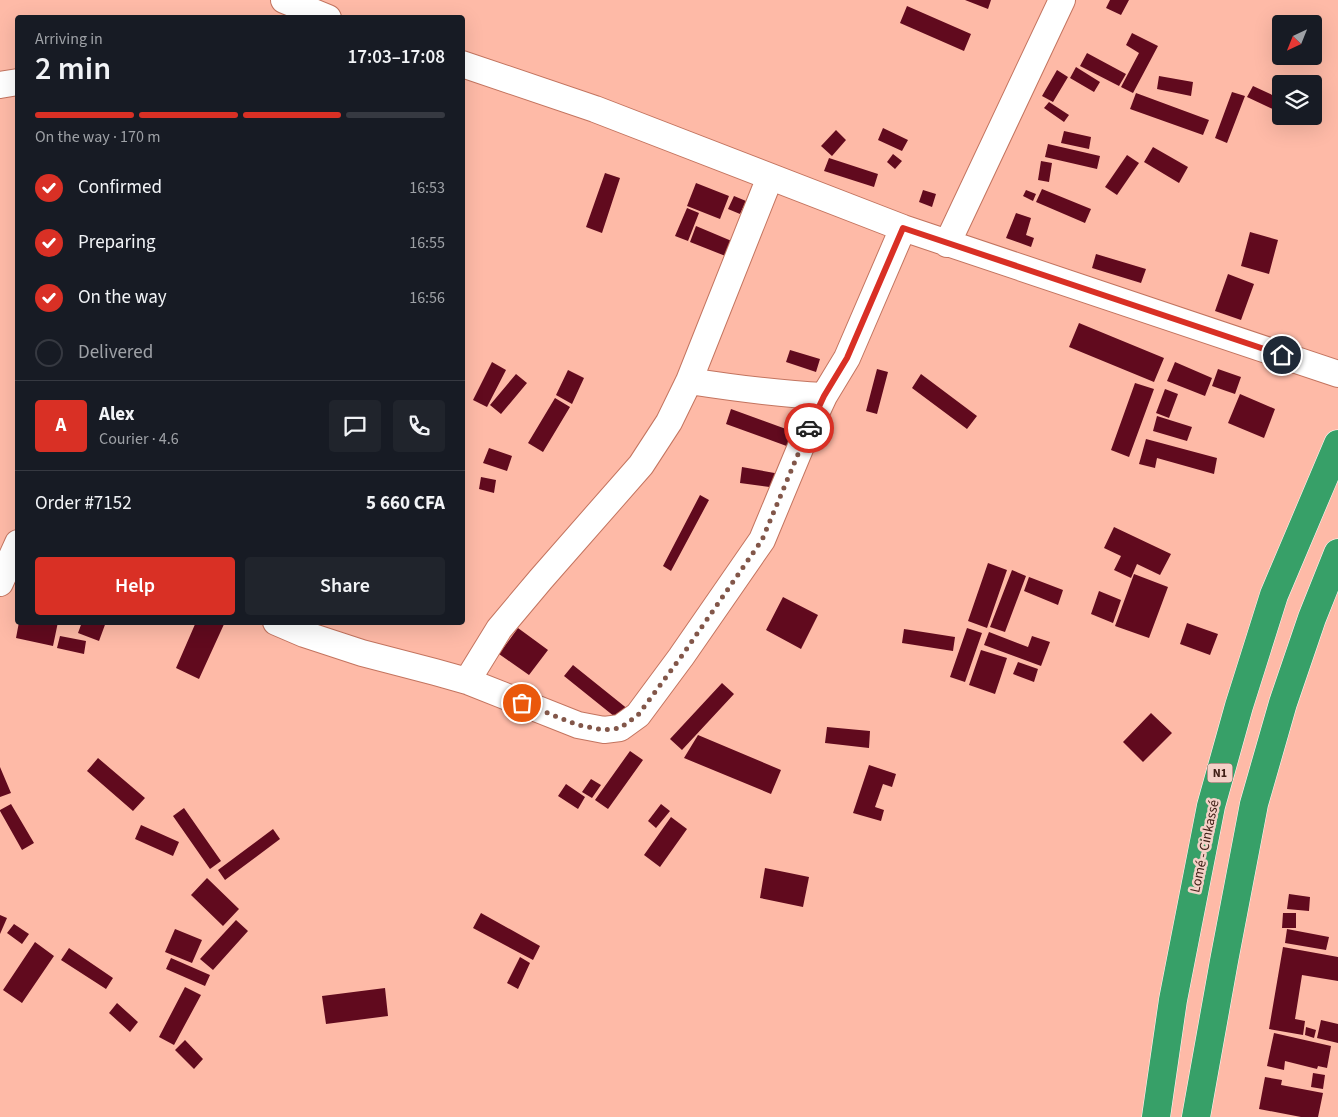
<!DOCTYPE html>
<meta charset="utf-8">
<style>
:root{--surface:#171b24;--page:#20242c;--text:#f1f3f6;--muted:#9ea1a6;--line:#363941;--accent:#d93025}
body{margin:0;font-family:"Source Sans 3",sans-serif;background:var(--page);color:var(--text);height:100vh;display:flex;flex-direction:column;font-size:19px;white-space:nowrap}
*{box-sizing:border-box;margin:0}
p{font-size:16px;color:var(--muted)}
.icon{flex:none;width:28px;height:28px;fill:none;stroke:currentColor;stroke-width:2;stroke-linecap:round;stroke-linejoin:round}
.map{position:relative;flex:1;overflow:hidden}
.sheet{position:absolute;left:15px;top:15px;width:450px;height:610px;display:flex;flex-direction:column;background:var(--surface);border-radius:5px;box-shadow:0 5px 20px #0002}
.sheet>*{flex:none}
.needle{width:32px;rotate:223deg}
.fabs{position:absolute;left:1272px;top:15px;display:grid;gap:10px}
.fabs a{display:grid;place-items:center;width:50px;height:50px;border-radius:5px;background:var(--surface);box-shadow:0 5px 20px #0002;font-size:25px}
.pin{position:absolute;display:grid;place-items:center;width:42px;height:42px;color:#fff;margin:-21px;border:2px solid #fff;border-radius:50%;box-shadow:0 1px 5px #0007}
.courier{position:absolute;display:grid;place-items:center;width:50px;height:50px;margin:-25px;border:4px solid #d93025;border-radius:50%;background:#fff;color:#222;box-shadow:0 1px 6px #0007}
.summary em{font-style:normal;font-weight:600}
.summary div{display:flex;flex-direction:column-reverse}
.summary{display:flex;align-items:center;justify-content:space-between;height:85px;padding:0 20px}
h1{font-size:32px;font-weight:600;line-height:38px}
.bar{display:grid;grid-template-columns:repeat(4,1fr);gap:8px 5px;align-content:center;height:60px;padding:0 20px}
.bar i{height:6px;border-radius:4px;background:var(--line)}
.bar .on{background:var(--accent)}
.bar p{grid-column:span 4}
.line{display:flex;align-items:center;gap:12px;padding:0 20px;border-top:1px solid var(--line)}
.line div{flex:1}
.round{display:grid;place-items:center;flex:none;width:52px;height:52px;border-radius:5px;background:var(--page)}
ol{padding:0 20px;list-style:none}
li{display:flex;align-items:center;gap:15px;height:55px}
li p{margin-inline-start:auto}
li .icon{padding:5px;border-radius:50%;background:var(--accent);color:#fff;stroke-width:4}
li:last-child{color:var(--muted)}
li i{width:28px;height:28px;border:2px solid var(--line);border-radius:50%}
.button{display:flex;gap:10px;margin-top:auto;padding:10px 20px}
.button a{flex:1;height:58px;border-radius:5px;background:var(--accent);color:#fff;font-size:20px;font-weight:600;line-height:58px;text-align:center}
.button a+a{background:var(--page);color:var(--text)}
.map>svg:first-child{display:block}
</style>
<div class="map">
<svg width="1338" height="1117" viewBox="0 0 1338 1117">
<rect width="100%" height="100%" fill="#febaa7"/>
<path fill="#610a1e" d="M965,0H991L988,9Z
M1110,0H1129L1121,15L1106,8Z
M907,6L971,34L964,51L900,23Z
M1132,33L1158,46L1133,93L1121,87L1139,53L1126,45Z
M1087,53L1126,74L1119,86L1080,66Z
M1076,67L1100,82L1094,92L1070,78Z
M1057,70L1068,77L1053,102L1042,96Z
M1159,76L1193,82L1191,96L1157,89Z
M1253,86L1281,99V113L1247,97Z
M1232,92L1245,96L1227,143L1215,138Z
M1136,93L1209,120L1203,135L1130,109Z
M1049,102L1069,115L1064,122L1044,108Z
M883,128L908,140L902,151L878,140Z
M836,130L846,140L832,156L821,146Z
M1064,131L1091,137L1089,149L1061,143Z
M1048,144L1100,156L1097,169L1045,157Z
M1153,147L1188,167L1179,183L1144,162Z
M893,154L902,161L895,169L887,162Z
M1127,155L1139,163L1117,195L1105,187Z
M829,158L878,174L874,187L824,171Z
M1041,161L1052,163L1049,182L1038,180Z
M605,173L620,178L602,233L586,227Z
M696,183L729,196L720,219L687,206Z
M1042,189L1091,209L1085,223L1036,202Z
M923,190L936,194L932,207L919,202Z
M1026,190L1036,194L1033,201L1023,196Z
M734,196L746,201L740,214L728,209Z
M687,208L699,213L688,241L675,236Z
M1016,213L1031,218L1026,235L1034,238L1031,247L1006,238Z
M696,226L734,242L728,257L690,242Z
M1250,232L1278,240L1269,274L1241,266Z
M1096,254L1146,269L1141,283L1092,268Z
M1228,274L1254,284L1241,320L1215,311Z
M1079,323L1164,358L1154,382L1069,347Z
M790,350L820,359L816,372L786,362Z
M492,362L506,370L487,407L473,400Z
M1175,362L1212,378L1205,396L1167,381Z
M877,369L888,372L877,414L866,411Z
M1218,369L1241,377L1235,394L1212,386Z
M568,370L584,378L572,404L556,395Z
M516,374L527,383L501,414L490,405Z
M921,374L977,416L967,429L912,388Z
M1135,383L1154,389L1129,457L1111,450Z
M1165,389L1178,394L1169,418L1156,413Z
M1240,394L1275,409L1264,438L1228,423Z
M555,398L570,407L543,452L528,443Z
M731,409L797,433L792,448L726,424Z
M1157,416L1192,427L1187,441L1153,431Z
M1146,439L1217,458L1214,474L1157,458L1155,468L1139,464Z
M489,448L512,456L507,471L483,463Z
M742,467L780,474L777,488L740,483Z
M481,477L496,480L494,493L479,489Z
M700,495L709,500L671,571L663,566Z
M1114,527L1171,554L1160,575L1137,564L1131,578L1114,570L1121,556L1104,548Z
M988,563L1007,570L987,628L968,621Z
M1012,570L1026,576L1005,632L990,627Z
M1134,574L1168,587L1149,638L1115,626Z
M1029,577L1063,590L1058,605L1024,591Z
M1099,591L1121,600L1113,623L1091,614Z
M783,597L818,615L801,649L766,630Z
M19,622H58L53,646L16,638Z
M82,622H106L99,641L78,633Z
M196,622H225L199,679L176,668Z
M1187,623L1218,634L1210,655L1180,644Z
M518,628L548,650L529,675L499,654Z
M967,628L982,633L965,682L950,677Z
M904,629L955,637L953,651L902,643Z
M989,632L1028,647L1032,636L1050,642L1041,666L984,645Z
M60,636L86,641L84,654L57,648Z
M981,650L1007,658L995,694L969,685Z
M1018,662L1038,669L1034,682L1013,674Z
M573,665L629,710L620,721L564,676Z
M722,683L734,694L682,750L670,739Z
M1151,713L1172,733L1143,762L1123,742Z
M827,727L870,731L869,748L825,743Z
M698,735L781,770L771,794L684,758Z
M630,751L643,760L608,809L595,800Z
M98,758L145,798L133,811L87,771Z
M869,765L896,774L892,787L883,784L875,807L884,810L881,821L853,813Z
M0,767L11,793L0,797Z
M591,779L601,785L592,798L582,792Z
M566,784L585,797L578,809L558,796Z
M11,804L34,843L22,850L0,811V810Z
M661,804L670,811L656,828L648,821Z
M184,808L221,861L210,869L173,816Z
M671,817L687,829L660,867L644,855Z
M141,825L179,842L173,856L135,839Z
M273,829L280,839L225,880L218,870Z
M765,868L809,877L803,907L760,898Z
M207,878L239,909L223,926L191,895Z
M1289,894L1310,897L1309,911L1287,909Z
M481,913L540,946L533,960L473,928Z
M1283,913H1296V928H1282Z
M0,915L7,918L0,934Z
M236,920L248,931L213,970L200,959Z
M14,924L29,934L22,944L7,933Z
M175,929L202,940L192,963L165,952Z
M1287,929L1329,937L1326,950L1285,943Z
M35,942L54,956L22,1003L3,990Z
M1283,947L1338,957V981L1302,975L1295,1019L1305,1021L1303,1035L1269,1029Z
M69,948L113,978L106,989L61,960Z
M520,957L530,963L518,989L507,983Z
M171,958L210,975L205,986L166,969Z
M185,987L201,995L174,1045L159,1037Z
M385,988L388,1016L326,1024L322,996Z
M117,1003L138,1022L130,1032L109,1013Z
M1321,1020L1338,1024V1043L1317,1038Z
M1306,1027L1316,1030L1314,1038L1305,1035Z
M1274,1033L1331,1046L1327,1068L1318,1066L1317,1069L1285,1061L1284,1070L1267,1066Z
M185,1040L203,1059L194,1069L175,1050Z
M1313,1073L1325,1075L1323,1089L1311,1087Z
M1265,1077L1282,1080L1281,1085L1323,1093L1318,1117H1301L1259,1109Z"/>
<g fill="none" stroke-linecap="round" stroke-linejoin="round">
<defs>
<path id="minor" d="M284,0L328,18
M462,64L595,109L903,228L1338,374
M0,85L18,82
M947,244L1062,0
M689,381C734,388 779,394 824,396
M0,583L18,543
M276,622L304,634L362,653L435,672L467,681L578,725L604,730L620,728L638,715L681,657L762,540L804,439L824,396L847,358L903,228
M467,681L499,629L541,579L641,465L669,422L689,381L770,177"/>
<path id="highway" d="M1156,1117L1173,1000L1211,806L1239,706L1274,595L1338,444
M1196,1117L1224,961L1254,804L1283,703L1312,618L1338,553"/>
</defs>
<use href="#minor" stroke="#c3745f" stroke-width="28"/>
<use href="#highway" stroke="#fff" stroke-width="29"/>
<use href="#minor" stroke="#fff" stroke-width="26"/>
<use href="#highway" stroke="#37a068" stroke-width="28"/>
</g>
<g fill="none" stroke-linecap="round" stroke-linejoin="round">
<path stroke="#825649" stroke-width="5" stroke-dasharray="0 9" d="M522,703L578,725L604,730L620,728L638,715L681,657L762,540L809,428"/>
<path stroke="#d93025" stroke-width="6" d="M809,428L824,396L847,358L903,228L1282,355"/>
</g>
<g text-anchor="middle" stroke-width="5" stroke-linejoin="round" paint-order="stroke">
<rect fill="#f4d0c7" stroke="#76554c" stroke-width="1" x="1207.5" y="763.5" width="25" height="19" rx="4"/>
<g font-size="12" font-weight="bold" fill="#402017">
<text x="1220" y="777">N1</text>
</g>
<g font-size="14" fill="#402017" stroke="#f4d0c7">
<text transform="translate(1204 846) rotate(-78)" y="5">Lomé - Cinkassé</text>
</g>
</g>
</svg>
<div class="fabs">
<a><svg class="needle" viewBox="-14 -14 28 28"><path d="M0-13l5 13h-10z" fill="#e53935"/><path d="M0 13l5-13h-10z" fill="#9ea1a6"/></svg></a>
<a><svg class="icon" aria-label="layers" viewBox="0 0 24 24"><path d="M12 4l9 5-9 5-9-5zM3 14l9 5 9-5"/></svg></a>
</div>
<div class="pin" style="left:522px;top:703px;background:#ea580c"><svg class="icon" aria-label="bag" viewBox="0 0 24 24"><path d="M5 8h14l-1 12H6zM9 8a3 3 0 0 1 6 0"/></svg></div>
<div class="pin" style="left:1282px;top:355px;background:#1f2937"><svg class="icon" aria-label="home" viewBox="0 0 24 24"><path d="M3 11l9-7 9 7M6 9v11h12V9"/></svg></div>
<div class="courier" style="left:809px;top:428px"><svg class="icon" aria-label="car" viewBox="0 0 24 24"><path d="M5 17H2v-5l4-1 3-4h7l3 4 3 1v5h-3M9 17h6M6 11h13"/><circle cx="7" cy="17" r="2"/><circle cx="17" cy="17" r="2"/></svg></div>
<section class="sheet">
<div class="summary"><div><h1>2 min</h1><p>Arriving in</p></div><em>17:03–17:08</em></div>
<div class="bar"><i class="on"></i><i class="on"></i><i class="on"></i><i></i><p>On the way · 170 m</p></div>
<ol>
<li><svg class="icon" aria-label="check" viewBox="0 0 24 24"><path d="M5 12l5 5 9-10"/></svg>Confirmed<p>16:53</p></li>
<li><svg class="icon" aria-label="check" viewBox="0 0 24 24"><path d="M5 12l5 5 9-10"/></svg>Preparing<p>16:55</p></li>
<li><svg class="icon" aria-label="check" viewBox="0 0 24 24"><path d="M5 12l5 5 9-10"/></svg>On the way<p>16:56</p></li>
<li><i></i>Delivered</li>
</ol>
<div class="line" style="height:90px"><b class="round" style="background:var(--accent);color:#fff">A</b><div><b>Alex</b><p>Courier · 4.6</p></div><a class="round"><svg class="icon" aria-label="chat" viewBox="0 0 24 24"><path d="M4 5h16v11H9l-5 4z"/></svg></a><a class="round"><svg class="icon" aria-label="phone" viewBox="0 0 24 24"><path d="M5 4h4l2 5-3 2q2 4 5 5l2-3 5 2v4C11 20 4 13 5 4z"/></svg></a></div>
<div class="line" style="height:65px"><div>Order #7152</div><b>5 660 CFA</b></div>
<div class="button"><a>Help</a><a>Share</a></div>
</section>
</div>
